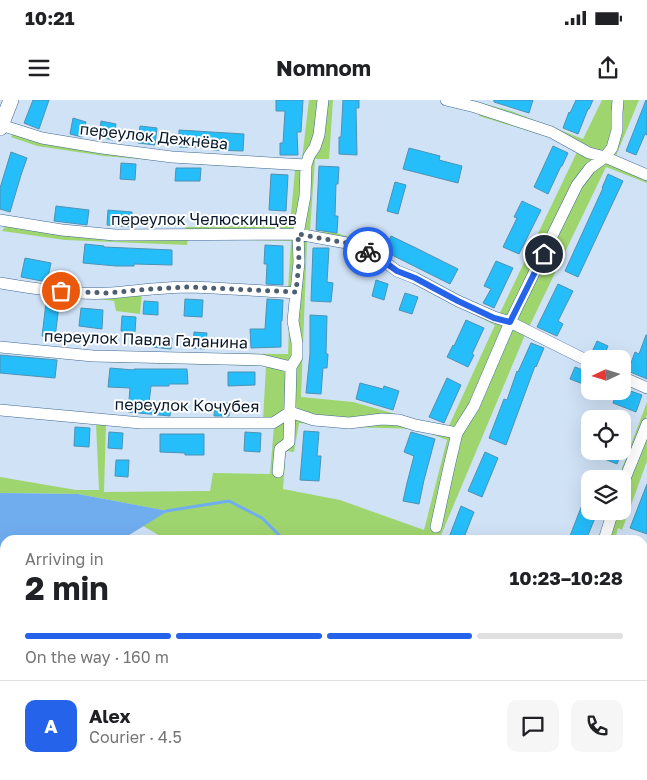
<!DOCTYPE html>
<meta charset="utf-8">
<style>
:root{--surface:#fff;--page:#f6f6f6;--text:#202124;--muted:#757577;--line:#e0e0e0;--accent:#2563eb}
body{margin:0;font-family:"Golos Text",sans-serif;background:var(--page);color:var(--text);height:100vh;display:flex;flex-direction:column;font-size:19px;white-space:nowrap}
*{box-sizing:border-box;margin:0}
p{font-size:16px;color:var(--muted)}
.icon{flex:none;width:28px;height:28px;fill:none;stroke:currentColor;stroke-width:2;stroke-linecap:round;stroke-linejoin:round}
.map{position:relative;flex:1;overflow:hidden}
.panel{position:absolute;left:0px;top:435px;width:648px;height:245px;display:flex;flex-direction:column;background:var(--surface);border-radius:15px 15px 0 0;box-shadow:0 5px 20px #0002}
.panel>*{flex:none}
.needle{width:32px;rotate:266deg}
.buttons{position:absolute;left:581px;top:250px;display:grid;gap:10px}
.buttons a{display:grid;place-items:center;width:50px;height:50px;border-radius:10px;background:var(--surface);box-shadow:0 5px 20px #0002;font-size:25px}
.pin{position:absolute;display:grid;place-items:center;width:42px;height:42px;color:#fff;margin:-21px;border:2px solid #fff;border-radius:50%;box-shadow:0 1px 5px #0007}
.courier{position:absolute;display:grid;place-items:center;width:50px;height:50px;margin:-25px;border:4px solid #2563eb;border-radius:50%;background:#fff;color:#222;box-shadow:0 1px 6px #0007}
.head em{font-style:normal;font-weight:700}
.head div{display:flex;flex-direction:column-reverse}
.head{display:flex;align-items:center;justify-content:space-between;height:85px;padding:0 25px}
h1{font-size:32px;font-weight:700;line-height:38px}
.bar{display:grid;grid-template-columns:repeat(4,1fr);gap:8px 5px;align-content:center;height:60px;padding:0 25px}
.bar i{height:6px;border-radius:4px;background:var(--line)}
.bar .selected{background:var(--accent)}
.bar p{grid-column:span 4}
.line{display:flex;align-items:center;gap:12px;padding:0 25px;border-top:1px solid var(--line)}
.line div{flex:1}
.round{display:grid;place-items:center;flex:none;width:52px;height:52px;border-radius:10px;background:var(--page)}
.status{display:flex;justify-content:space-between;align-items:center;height:35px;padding:0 25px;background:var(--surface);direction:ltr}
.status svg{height:14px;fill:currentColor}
header{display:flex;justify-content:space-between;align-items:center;height:65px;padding:0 25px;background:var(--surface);font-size:22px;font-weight:700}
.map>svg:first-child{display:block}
</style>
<div class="status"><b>10:21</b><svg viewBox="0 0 49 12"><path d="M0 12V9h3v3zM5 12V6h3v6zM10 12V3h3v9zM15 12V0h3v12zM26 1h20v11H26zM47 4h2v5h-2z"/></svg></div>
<header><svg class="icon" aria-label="menu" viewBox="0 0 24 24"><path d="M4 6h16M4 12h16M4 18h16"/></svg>Nomnom<svg class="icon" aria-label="share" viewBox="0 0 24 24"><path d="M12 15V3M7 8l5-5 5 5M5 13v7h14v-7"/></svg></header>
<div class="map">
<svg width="647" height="680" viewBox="0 0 647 680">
<rect width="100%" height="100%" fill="#d0e2f6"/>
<path fill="#9fd56f" d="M309,0H320L316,34L305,62L177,54L302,59Z
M326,0H333L329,59H315L310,131L337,133L382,149L380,153L301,132L308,71Z
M455,0H471L511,11L583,39L602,0H615L614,30L603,54Z
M621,0H639L616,56H610Z
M481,13L550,35L600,58L589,66L509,216L499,215L577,52L551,38L479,16Z
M14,31L42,41L303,67L296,131H187L185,127L290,125L295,70L209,65L104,56L37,46L11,37Z
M606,60L647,78V83L606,67L529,227L515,222L579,86Z
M6,125L296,138L293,189H288L291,141L188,139L187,145L65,140L2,131Z
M304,140L307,141L301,297L353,302L399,315L349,318L315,315L298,310L294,303L296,221Z
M142,192L140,214L116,211L114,201L68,195Z
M294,195V256L289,264L118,253L288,254L290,196Z
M467,211L501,224L503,229L471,304L456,328H448L495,225Z
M511,228L525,235L439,440H228L225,436L162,437L143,426L167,411L78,394L0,393V377L76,390H99L96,324L106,325L104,392L210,391L213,373L270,374L274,326L287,317L284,351L294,316L311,324L299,323L294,352L286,351L283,389L340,400L424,430L447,340L418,329L348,327L381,323L461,334Z
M83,260L262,263C269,265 279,267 284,272C288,276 288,281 288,286C287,307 285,315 263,320L266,266L106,262Z
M647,302V315L622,379H618Z
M647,332V361L622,430L618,428L615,440H607L615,411H622L623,393Z
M642,464L647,466V490L643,492Z
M0,470H5V534H0Z
M642,524H647V598H643Z
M162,675H235L242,680H158Z"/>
<path fill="#70adef" d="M0,393L78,394L168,411L121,440H5V470H0Z"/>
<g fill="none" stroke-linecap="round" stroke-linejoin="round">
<path stroke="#70adef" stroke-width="3" d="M166,411L229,401L262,418L284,440
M642,504L647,501
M454,675L455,677L460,680"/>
</g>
<path fill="#25befb" stroke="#4e92b3" d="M33,0H49L39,29L24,23Z
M276,0H303L301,32H297L298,55H280V43H283L285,11H276Z
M343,0H359V8H356L357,55L339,54V37H341Z
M494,0H533L529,13L494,2Z
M576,0H593L589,9H588L578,34L563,28L569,12L570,13Z
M646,0H647V35L645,34L636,55L626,51Z
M73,18L86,22L82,37L70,34Z
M101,21L116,24L113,40L99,37Z
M140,26L157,28L155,45L138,43Z
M179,30L244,34L243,51L213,50V48L179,47Z
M553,46L568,53L562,66H561L548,94L534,87Z
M409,48L440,56L439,60L462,66L458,83L403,69Z
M11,52L27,58L21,75L10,112L0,109V88Z
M121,63L136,64L135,80L120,79Z
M319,66L339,67L338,84H336L335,116H338L337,133L316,130Z
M176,68H201L200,81H175Z
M271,74L288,75L286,111L269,110Z
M608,74L623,81L578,177L565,171L603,88H602Z
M395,82L406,85L398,114L387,111Z
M522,101L541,110L519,154L503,147L517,118L514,117Z
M56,106L89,110L87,125L54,121Z
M108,110L132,112V127L107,125Z
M391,136L414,147L458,169L450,184L384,151Z
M85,144L104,146V147L172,150V165L134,164V166H116L83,163Z
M265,145L283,146V185L266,184L267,164H264Z
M313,148H329L327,182L333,183L331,202L311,201Z
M25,158L51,163L47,182L21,177Z
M496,161L513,168L494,208L483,203L491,189L484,186Z
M376,180L388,184L384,200L372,196Z
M558,184L573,191L558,221L563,224L557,236L537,227Z
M405,193L418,197L412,214L399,210Z
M185,199L203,200L202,217L184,216Z
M267,199L283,200L282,221H281V247L251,248L250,229H265Z
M144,201L158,202V215L143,214Z
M46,203L59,205L55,238L42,236Z
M81,208L103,210L102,229L79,226Z
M310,215L327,216L326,254H328L327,268H323L321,294L306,293L310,254Z
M122,216L136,217L135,232L121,231Z
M466,220L484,228L472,254L474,255L468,267L447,257L453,245L454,246Z
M194,232L207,233L205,249L193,248Z
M646,235H647V279L628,271L635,252L639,254Z
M153,236L172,238L171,249L152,247Z
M597,241L608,246L603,258L592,252Z
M531,243L544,248L536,267L535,266L506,345L489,338L504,299L507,300L517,271L518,272Z
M0,255L57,260L55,278L0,273Z
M575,267L588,272L583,284L570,279Z
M110,268L134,270V269H187L188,284H169V286H151L149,303L171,304L170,316L128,312L130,288L108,287Z
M228,272H255V285L228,286Z
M447,278L461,285L444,323L429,317Z
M360,283L383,289L384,286L399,291L393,310L356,299Z
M622,288L642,295L636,312L613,303L617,291H622Z
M215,303H230L229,316H214Z
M75,327L90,328L89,347L74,346Z
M304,331L319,332L317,356H321L319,381L300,380Z
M109,332L123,333L122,349L108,348Z
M245,332L261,333L260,352L244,351Z
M411,332L435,339L424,380L419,404L403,401L407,383L414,356L404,352Z
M160,334H204V355H185V353L160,352Z
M605,351H622L617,364L602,358Z
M485,352L498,358L482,397L468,391Z
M116,360H129L128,377L115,376Z
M647,384V434L630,428Z
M589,387H590V416L595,418L586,440H580L570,436Z
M461,406L474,412L463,440H448Z"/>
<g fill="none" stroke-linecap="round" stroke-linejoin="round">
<defs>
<path id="street" d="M446,0L475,7L551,32L589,53L605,57L647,75
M1,25L42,38L102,48L172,57L306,65
M0,120L62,130L115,135L298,134L352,144L382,160L397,171L415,178L458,201L494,217L510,222L590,262
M0,183C35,189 74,195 110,193C136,191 163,187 190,187C225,188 261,191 296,193
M0,247L93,256L262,260L291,267
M622,277L647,288
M0,310L141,323H273L290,312L314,320L349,323L382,319L399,320L415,325L457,333
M278,372L280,349L289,342L291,267L297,257V243L293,221L299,162L298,134L305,96L306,65L309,56L315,47L319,35L323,0
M622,386L647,324
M436,427L449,367L457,333L474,306L510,222L577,85L590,68L605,57L612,48L617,30V13L618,0
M604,440L613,411
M0,559L5,558
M642,601L647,602
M155,680L159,675"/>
<path id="secondary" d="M0,28L11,0"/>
</defs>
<use href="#street" stroke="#406996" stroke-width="12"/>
<use href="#secondary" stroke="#406996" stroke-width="16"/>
<use href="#street" stroke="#fff" stroke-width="11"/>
<use href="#secondary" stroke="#fff" stroke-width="15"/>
</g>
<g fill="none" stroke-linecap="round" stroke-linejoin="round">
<path stroke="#4e5f72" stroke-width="5" stroke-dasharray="0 9" d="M61,191L108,193L149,189L189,187L296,192L299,162L298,134L352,144L368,152"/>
<path stroke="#2563eb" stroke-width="6" d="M368,152L382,160L397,171L415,178L458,201L494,218L510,222L544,154"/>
</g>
<g text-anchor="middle" stroke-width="4" stroke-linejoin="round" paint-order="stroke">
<g font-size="16" fill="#08192b" stroke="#fff">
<text transform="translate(154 36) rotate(6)" y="6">переулок Дежнёва</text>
<text x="204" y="125">переулок Челюскинцев</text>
<text transform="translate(146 239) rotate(2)" y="6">переулок Павла Галанина</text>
<text transform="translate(187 305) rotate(1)" y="6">переулок Кочубея</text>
</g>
</g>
</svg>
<div class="buttons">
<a><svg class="needle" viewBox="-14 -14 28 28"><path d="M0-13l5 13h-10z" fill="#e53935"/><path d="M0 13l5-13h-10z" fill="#757577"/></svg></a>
<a><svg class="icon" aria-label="locate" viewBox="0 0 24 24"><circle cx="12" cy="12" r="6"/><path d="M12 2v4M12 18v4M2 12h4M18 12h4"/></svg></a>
<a><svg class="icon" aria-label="layers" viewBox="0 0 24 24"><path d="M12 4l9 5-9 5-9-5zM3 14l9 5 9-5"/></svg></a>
</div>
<div class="pin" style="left:61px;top:191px;background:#ea580c"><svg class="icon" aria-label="bag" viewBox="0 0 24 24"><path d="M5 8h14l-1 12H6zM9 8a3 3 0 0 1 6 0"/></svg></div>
<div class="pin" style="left:544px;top:154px;background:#1f2937"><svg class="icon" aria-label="home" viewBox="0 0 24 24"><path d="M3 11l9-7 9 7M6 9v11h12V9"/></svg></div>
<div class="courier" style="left:368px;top:152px"><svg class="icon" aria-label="bike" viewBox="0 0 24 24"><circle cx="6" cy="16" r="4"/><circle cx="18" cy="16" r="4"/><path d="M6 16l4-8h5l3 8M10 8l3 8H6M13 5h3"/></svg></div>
<section class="panel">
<div class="head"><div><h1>2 min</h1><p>Arriving in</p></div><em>10:23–10:28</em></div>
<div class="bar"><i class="selected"></i><i class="selected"></i><i class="selected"></i><i></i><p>On the way · 160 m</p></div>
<div class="line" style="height:90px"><b class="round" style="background:var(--accent);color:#fff">A</b><div><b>Alex</b><p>Courier · 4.5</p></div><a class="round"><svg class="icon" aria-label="chat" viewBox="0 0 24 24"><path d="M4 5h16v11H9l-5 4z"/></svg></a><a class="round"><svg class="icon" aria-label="phone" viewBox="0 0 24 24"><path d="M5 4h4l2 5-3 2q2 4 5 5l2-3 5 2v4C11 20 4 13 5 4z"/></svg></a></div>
</section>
</div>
